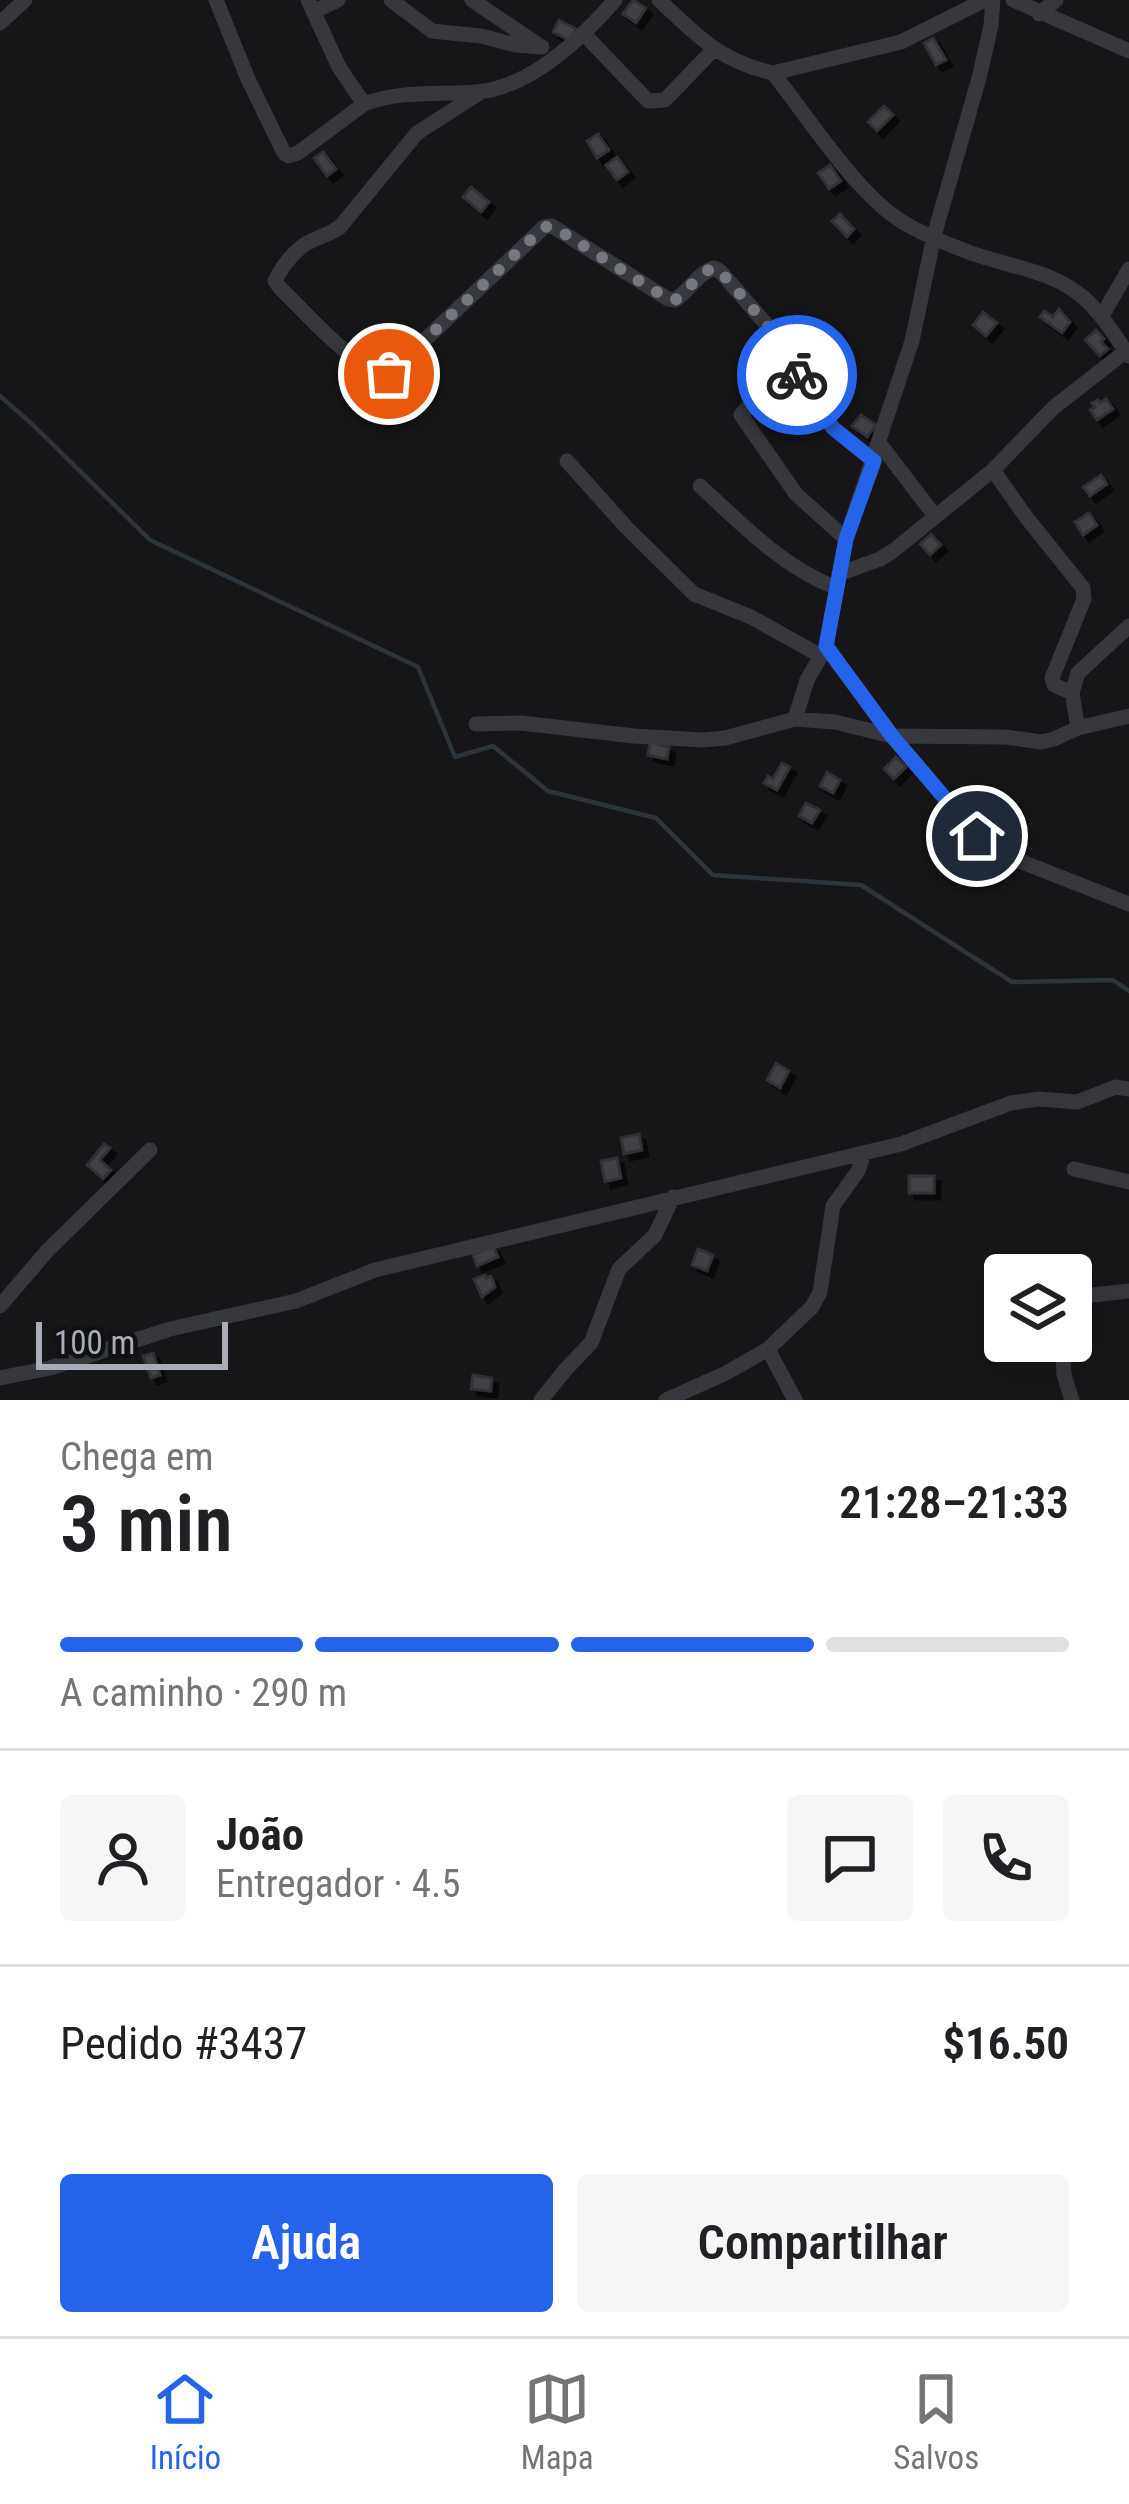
<!DOCTYPE html>
<html lang="pt">
<meta charset="utf-8">
<style>
:root{--surface:#fff;--page:#f6f6f6;--text:#202124;--muted:#757577;--line:#e0e0e0;--accent:#2563eb}
body{margin:0;font-family:"Roboto Condensed",sans-serif;background:var(--page);color:var(--text);height:100vh;display:flex;flex-direction:column;font-size:45px;white-space:nowrap}
*{box-sizing:border-box;margin:0}
p{font-size:39px;color:var(--muted)}
.icon{flex:none;width:66px;height:66px;fill:none;stroke:currentColor;stroke-width:2;stroke-linecap:round;stroke-linejoin:round}
.map{position:relative;height:1400px;overflow:hidden}
.side{display:flex;flex-direction:column;background:var(--surface);flex:1}
.side>*{flex:none}
.fabs{position:absolute;left:984px;top:1254px;display:grid;gap:24px}
.fabs a{display:grid;place-items:center;width:108px;height:108px;border-radius:12px;background:var(--surface);box-shadow:0 12px 48px #0002;font-size:60px}
.scale{position:absolute;left:36px;bottom:30px;width:192px;box-sizing:border-box;padding-left:12px;border:6px solid #a8adb8;border-top:0;font-size:33px;line-height:42px;white-space:nowrap;color:#a8adb8;-webkit-text-stroke:9px #111113;paint-order:stroke}
.pin{position:absolute;display:grid;place-items:center;width:102px;height:102px;color:#fff;margin:-51px;border:6px solid #fff;border-radius:50%;box-shadow:0 3px 12px #0007}
.courier{position:absolute;display:grid;place-items:center;width:120px;height:120px;margin:-60px;border:9px solid #2563eb;border-radius:50%;background:#fff;color:#222;box-shadow:0 3px 15px #0007}
.head em{font-style:normal;font-weight:600}
.head div{display:flex;flex-direction:column-reverse}
.head{display:flex;align-items:center;justify-content:space-between;height:204px;padding:0 60px}
h1{font-size:78px;font-weight:600;line-height:90px}
.bar{display:grid;grid-template-columns:repeat(4,1fr);gap:18px 12px;align-content:center;height:144px;padding:0 60px}
.bar i{height:15px;border-radius:9px;background:var(--line)}
.bar .on{background:var(--accent)}
.bar p{grid-column:span 4}
.line{display:flex;align-items:center;gap:30px;padding:0 60px;border-top:3px solid var(--line)}
.line div{flex:1}
.round{display:grid;place-items:center;flex:none;width:126px;height:126px;border-radius:12px;background:var(--page)}
.action{display:flex;gap:24px;margin-top:auto;padding:24px 60px}
.action a{flex:1;height:138px;border-radius:12px;background:var(--accent);color:#fff;font-size:48px;font-weight:600;line-height:138px;text-align:center}
.action a+a{background:var(--page);color:var(--text)}
.tab-bar{display:flex;justify-content:space-around;align-items:center;height:168px;border-top:3px solid var(--line);background:var(--surface);font-size:33px;color:var(--muted)}
.tab-bar a{display:grid;justify-items:center;gap:6px}
.tab-bar .on{color:var(--accent)}
.map>svg:first-child{display:block}
</style>
<div class="map">
<svg width="1129" height="1400" viewBox="0 0 1129 1400">
<defs>
<filter id="shadow"><feDropShadow dx="6" dy="6" stdDeviation="0" flood-color="#0009"/></filter>
</defs>
<rect width="100%" height="100%" fill="#161618"/>
<g fill="none" stroke-linecap="round" stroke-linejoin="round">
<path stroke="#2c353c" stroke-width="4.5" d="M0,396L31,423L150,540L418,667L455,757L493,746L548,791L656,818L713,875L861,885L1012,982L1113,980L1129,991"/>
</g>
<path fill="#404145" stroke="#303034" stroke-width="3" filter="url(#shadow)" d="M633,0L646,8L636,23L623,14Z
M559,20L576,29L569,40L553,32Z
M933,38L946,60L936,65L924,43Z
M884,106L893,115L877,131L868,122Z
M598,134L609,150L597,158L587,141Z
M323,152L336,169L327,176L314,158Z
M617,157L628,172L617,180L606,165Z
M830,165L841,181L829,189L818,173Z
M471,187L489,202L481,212L463,197Z
M840,214L854,229L847,237L832,221Z
M1059,309L1070,322L1062,333L1040,317L1044,311L1053,317Z
M983,312L997,323L986,336L973,325Z
M1096,330L1104,339L1101,342L1108,349L1100,356L1085,340Z
M1106,399L1113,409L1097,420L1090,410L1095,407L1092,403L1098,400L1100,403Z
M861,415L876,425L867,437L852,426Z
M1101,475L1107,484L1090,496L1083,487Z
M1089,513L1097,525L1083,535L1075,522Z
M931,534L941,545L930,555L920,544Z
M650,742L669,747L667,759L648,755Z
M896,757L906,767L894,779L884,769Z
M782,763L790,767L777,790L764,783L768,776L773,779Z
M827,772L840,780L833,793L820,786Z
M806,803L820,810L812,823L799,816Z
M776,1063L789,1071L780,1088L767,1080Z
M639,1134L642,1150L624,1154L621,1138Z
M104,1144L110,1148L100,1160L111,1170L103,1179L87,1165Z
M617,1158L621,1178L605,1182L601,1161Z
M909,1176H934V1193H909Z
M493,1246L498,1257L477,1266L473,1255Z
M698,1249L713,1255L707,1271L692,1265Z
M485,1275L486,1278L491,1276L495,1287L482,1297L474,1279Z
M153,1353L160,1375L151,1378L143,1356Z
M473,1375L492,1378L491,1391L471,1389Z"/>
<g fill="none" stroke-linecap="round" stroke-linejoin="round">
<path stroke="#37383d" stroke-width="15" d="M216,0L248,79L284,153L289,156L298,153L364,104C400,90 438,95 476,92C530,88 582,38 615,0
M308,0L339,67L364,104
M391,0L432,31L481,36L516,45L542,47
M472,0L540,46
M659,0C698,36 719,61 773,73L901,42L985,0
M1013,0L1129,51
M313,12L338,0
M1039,14L1056,0
M0,23L25,0
M585,35L648,101L665,100L713,50
M773,73C808,117 859,198 906,224C927,236 952,246 974,254C1011,267 1053,271 1084,298C1103,315 1115,336 1129,356
M481,92L417,133L340,227C330,234 322,236 311,241C296,248 282,266 275,281L280,288C312,318 345,362 389,374L544,227L552,226L668,299L675,300C689,291 698,273 714,268L720,271L772,331L800,380L833,428L874,461
M1102,316L1129,269
M800,380L746,409L741,415L796,494L846,539
M880,444L935,516
M567,461L626,527L694,594L751,617L821,656
M993,470L1026,517L1083,588L1084,599L1052,678L1054,685L1072,693
M700,486C742,524 783,568 837,588
M839,574L880,559L893,551L993,470L1053,408L1126,351
M826,647L892,736L977,836L1012,858L1129,904
M795,719L807,680L826,647L846,539L912,341L934,236L979,78L991,26L993,0
M476,724L521,723L634,736L703,740L725,738L795,719L835,722L892,736L1006,737L1041,742L1054,739L1078,728L1129,716
M1078,728L1072,693L1078,673L1129,626
M1074,1169L1129,1182
M1071,1293L1093,1295L1129,1291
M0,1306L47,1251L150,1150
M1062,1341L1064,1375L1072,1400
M768,1349L795,1400
M0,1378L50,1368L170,1329L296,1301L375,1270L901,1144L1011,1103L1039,1099L1077,1102L1116,1087L1129,1089
M541,1400L566,1369L591,1343L619,1269L655,1235L673,1197
M666,1400L726,1373L768,1349L812,1307L820,1292L833,1206L858,1171L864,1153"/>
</g>
<g fill="none" stroke-linecap="round" stroke-linejoin="round">
<path stroke="#757880" stroke-width="12" stroke-dasharray="0 21.6" d="M389,374L544,227L552,226L668,299L675,300C689,291 698,272 714,268L720,271L772,331L797,375"/>
<path stroke="#2563eb" stroke-width="15" d="M797,375L833,428L874,461L846,539L826,646L892,736L977,836"/>
</g>
</svg>
<div class="fabs">
<a><svg class="icon" aria-label="layers" viewBox="0 0 24 24"><path d="M12 4l9 5-9 5-9-5zM3 14l9 5 9-5"/></svg></a>
</div>
<div class="scale">100 m</div>
<div class="pin" style="left:389px;top:374px;background:#ea580c"><svg class="icon" aria-label="bag" viewBox="0 0 24 24"><path d="M5 8h14l-1 12H6zM9 8a3 3 0 0 1 6 0"/></svg></div>
<div class="pin" style="left:977px;top:836px;background:#1f2937"><svg class="icon" aria-label="home" viewBox="0 0 24 24"><path d="M3 11l9-7 9 7M6 9v11h12V9"/></svg></div>
<div class="courier" style="left:797px;top:375px"><svg class="icon" aria-label="bike" viewBox="0 0 24 24"><circle cx="6" cy="16" r="4"/><circle cx="18" cy="16" r="4"/><path d="M6 16l4-8h5l3 8M10 8l3 8H6M13 5h3"/></svg></div>
</div>
<section class="side">
<div class="head"><div><h1>3 min</h1><p>Chega em</p></div><em>21:28–21:33</em></div>
<div class="bar"><i class="on"></i><i class="on"></i><i class="on"></i><i></i><p>A caminho · 290 m</p></div>
<div class="line" style="height:216px"><a class="round"><svg class="icon" aria-label="person" viewBox="0 0 24 24"><circle cx="12" cy="8" r="4"/><path d="M4 21q1-7 8-7t8 7"/></svg></a><div><b>João</b><p>Entregador · 4.5</p></div><a class="round"><svg class="icon" aria-label="chat" viewBox="0 0 24 24"><path d="M4 5h16v11H9l-5 4z"/></svg></a><a class="round"><svg class="icon" aria-label="phone" viewBox="0 0 24 24"><path d="M5 4h4l2 5-3 2q2 4 5 5l2-3 5 2v4C11 20 4 13 5 4z"/></svg></a></div>
<div class="line" style="height:156px"><div>Pedido #3437</div><b>$16.50</b></div>
<div class="action"><a>Ajuda</a><a>Compartilhar</a></div>
</section>
<nav class="tab-bar">
<a class="on"><svg class="icon" aria-label="home" viewBox="0 0 24 24"><path d="M3 11l9-7 9 7M6 9v11h12V9"/></svg>Início</a>
<a><svg class="icon" aria-label="map" viewBox="0 0 24 24"><path d="M3 6l6-2 6 2 6-2v14l-6 2-6-2-6 2zM9 4v14M15 6v14"/></svg>Mapa</a>
<a><svg class="icon" aria-label="saved" viewBox="0 0 24 24"><path d="M7 4h10v16l-5-4-5 4z"/></svg>Salvos</a>
</nav>
